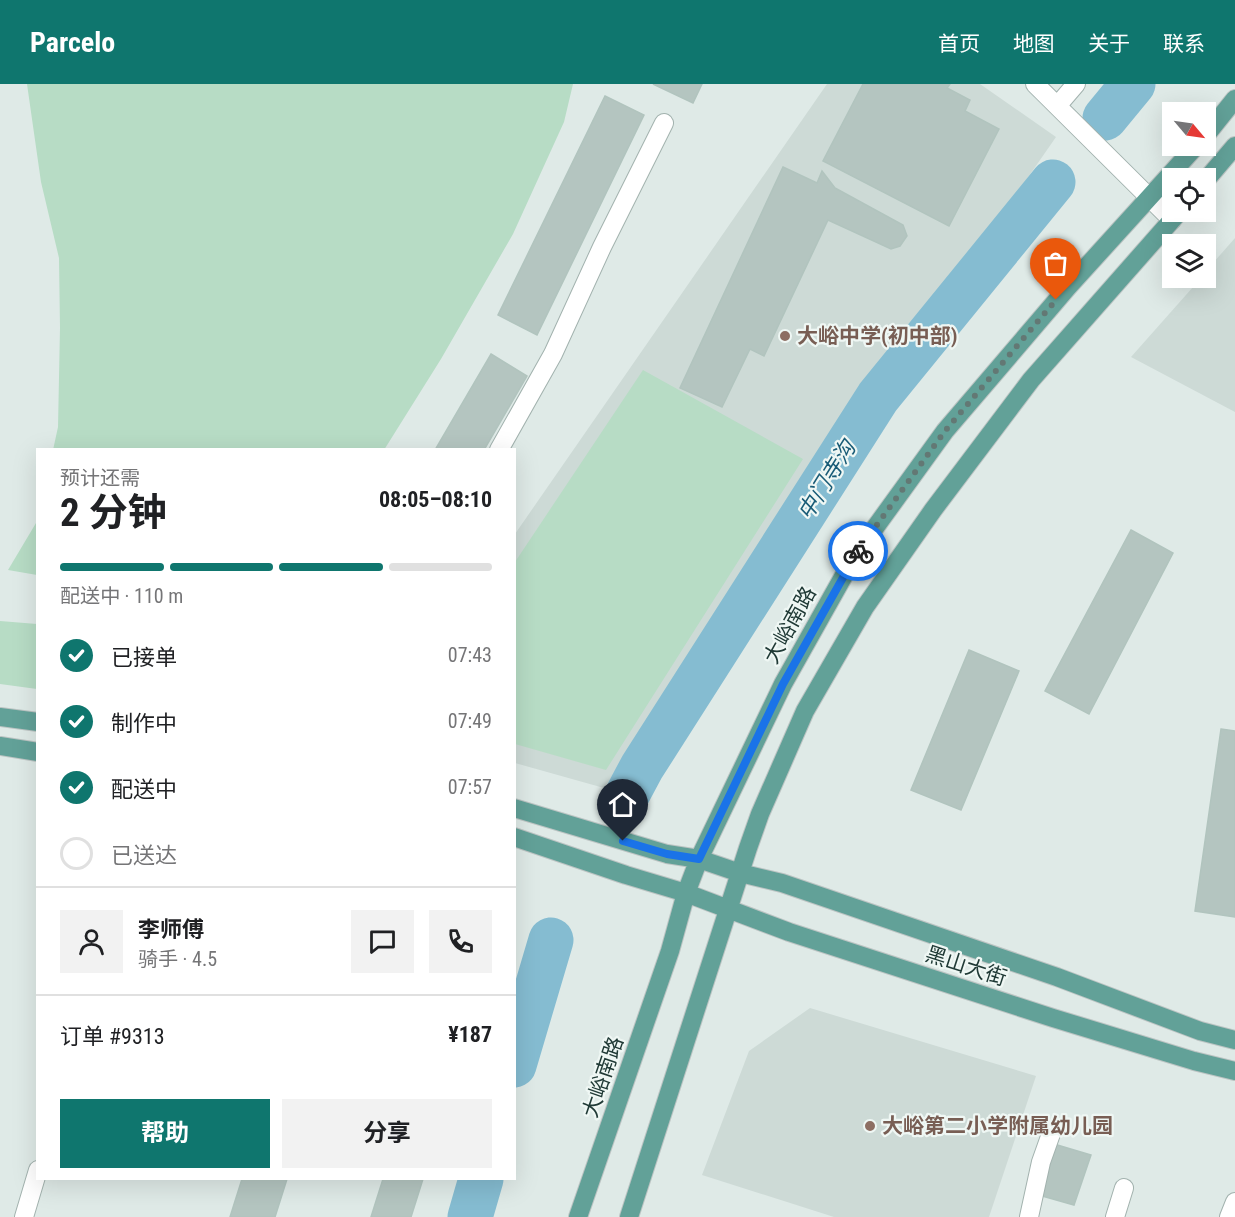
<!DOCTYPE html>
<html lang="zh">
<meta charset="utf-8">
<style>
:root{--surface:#fff;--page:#f2f2f2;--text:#202124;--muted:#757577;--line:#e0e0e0;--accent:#0f766e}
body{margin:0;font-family:"Roboto Condensed","Noto Sans SC",sans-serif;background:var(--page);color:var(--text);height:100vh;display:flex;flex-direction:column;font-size:22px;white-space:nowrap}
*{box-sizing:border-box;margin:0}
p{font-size:20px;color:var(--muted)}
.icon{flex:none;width:33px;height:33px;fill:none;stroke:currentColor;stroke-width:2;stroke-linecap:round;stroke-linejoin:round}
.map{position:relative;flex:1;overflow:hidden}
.panel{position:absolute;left:36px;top:364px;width:480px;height:732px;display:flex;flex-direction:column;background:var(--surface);border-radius:0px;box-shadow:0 6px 24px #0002}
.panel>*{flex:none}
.needle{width:39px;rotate:119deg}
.buttons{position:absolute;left:1162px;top:18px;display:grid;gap:12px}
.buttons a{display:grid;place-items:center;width:54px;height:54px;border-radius:0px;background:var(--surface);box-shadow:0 6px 24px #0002;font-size:30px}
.pin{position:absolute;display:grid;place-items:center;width:51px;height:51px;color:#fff;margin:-62px -26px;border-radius:50% 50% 50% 0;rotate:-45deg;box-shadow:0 0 6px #0007}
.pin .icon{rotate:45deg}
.courier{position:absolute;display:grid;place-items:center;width:60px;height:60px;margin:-30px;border:4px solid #1a73e8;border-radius:50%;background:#fff;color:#222;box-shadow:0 2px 8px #0007}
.summary em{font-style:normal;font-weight:700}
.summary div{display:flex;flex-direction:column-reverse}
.summary{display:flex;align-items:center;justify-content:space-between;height:102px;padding:0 24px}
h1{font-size:39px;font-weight:700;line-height:45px}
.bar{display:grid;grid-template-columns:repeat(4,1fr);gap:9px 6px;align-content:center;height:72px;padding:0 24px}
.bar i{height:8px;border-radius:4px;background:var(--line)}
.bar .on{background:var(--accent)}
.bar p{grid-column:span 4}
.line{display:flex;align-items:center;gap:15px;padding:0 24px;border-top:2px solid var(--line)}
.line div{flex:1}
.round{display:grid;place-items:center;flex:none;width:63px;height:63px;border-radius:0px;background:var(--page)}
ol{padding:0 24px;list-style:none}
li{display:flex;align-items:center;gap:18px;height:66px}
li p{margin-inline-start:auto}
li .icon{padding:6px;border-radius:50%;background:var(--accent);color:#fff;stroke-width:4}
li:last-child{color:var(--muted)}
li i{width:33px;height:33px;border:3px solid var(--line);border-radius:50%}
.cta{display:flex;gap:12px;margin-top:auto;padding:12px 24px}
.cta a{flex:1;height:69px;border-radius:0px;background:var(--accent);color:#fff;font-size:24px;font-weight:700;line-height:69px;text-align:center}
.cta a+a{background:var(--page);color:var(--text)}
header{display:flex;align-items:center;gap:36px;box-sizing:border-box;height:84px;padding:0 30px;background:var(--accent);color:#fff}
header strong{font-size:28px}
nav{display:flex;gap:33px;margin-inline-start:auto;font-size:21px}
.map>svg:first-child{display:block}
</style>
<header>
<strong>Parcelo</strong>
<nav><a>首页</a><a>地图</a><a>关于</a><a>联系</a></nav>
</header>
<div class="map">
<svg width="1235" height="1133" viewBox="0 0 1235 1133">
<rect width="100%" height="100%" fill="#dfeae7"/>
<path fill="#cddad6" d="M827,0H980L1056,53L604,704L515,679V450Z
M1235,154V328L1131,273L1201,194H1206V187Z
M810,924L1036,992L989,1133H834L702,1091L749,967Z"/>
<path fill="#b7dcc5" d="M27,0H573L564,38L513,150L441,275L384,366H53L58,343L60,244L59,174L41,98Z
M643,286L803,375L606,686L515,660V478Z
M37,432V491L8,486L36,439Z
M0,537L37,540V605L0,600Z"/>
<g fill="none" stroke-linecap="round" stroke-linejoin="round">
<path stroke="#85bcd1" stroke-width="45" d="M1105,34L1133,0
M626,713L642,683L878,313L1053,98
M514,981L551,856
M470,1133L481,1095"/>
</g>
<path fill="#b4c5c0" stroke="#b1c4be" stroke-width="1.5" d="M653,0H702L693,19Z
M863,0H950L947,4L970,16L965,27L999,45L949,142L823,77Z
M605,12L644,31L537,251L498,231Z
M783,83L817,99L822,87L835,104L903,141L907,152L900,162L891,165L828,136L764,272L750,265L722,323L680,304Z
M491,270L527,292L484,366H435Z
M1131,446L1173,469L1089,630L1045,607Z
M969,566L1019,587L961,726L911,706Z
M1221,645L1235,647V833L1195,827Z
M1054,1060L1091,1071L1074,1121L1042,1112Z
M242,1095H287L275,1133H230Z
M383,1095H423L411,1133H371Z"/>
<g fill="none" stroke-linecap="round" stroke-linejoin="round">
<defs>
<path id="minor" d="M1035,0L1172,136
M1058,21L1076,0
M499,366L553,270L602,163L664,39
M24,1133L38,1086
M1029,1133L1041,1078L1052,1047
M1115,1133L1124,1104
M1229,1133L1235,1118"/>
<path id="major" d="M1206,51L1235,15
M1206,96L1235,62
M0,633L38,638
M0,662L38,668
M514,724L667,770L699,775L740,789L782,799L1057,893L1200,947L1235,956
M514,753L626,791L686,809L789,848L1053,934L1194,977L1235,987
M578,1133L670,867L686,809L699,775L783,600L856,470L945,347L1068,203L1196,62
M629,1133L748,764L760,730L805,627L865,523L933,426L1031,296L1179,128"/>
</defs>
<use href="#minor" stroke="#a2b2ae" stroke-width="20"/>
<use href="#major" stroke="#bcc4c3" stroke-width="20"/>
<use href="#minor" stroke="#fff" stroke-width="18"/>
<use href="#major" stroke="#62a198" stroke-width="18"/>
</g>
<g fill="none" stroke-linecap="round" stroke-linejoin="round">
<path stroke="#637874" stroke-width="6" stroke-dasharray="0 10.8" d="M858,467L945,347L1056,216"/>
<path stroke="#1a73e8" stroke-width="8" d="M623,757L667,770L699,775L783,600L858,467"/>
</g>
<g fill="#8d6e63" stroke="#eff7f4" stroke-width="2">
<circle cx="785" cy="252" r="6"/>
<circle cx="870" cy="1042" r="6"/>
</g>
<g text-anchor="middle" stroke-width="4.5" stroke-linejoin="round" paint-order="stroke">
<g font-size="21" font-weight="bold" fill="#785e54" stroke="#eff7f4" text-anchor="start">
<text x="797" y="259">大峪中学(初中部)</text>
<text x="882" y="1049">大峪第二小学附属幼儿园</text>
</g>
<g font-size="21" fill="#203a36" stroke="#eff7f4">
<text transform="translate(790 541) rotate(-61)" y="7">大峪南路</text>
<text transform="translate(966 882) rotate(18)" y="7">黑山大街</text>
<text transform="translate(603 993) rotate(-71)" y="7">大峪南路</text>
</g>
<g font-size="22" font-style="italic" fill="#195c77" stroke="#eff7f4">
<text transform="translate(826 396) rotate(-58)" y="8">中门寺沟</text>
</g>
</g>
</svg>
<div class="buttons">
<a><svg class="needle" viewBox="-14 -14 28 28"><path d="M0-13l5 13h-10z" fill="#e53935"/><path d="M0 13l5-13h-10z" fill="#757577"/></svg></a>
<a><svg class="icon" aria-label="locate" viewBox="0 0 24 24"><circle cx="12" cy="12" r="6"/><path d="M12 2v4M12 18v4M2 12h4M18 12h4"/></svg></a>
<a><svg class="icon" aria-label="layers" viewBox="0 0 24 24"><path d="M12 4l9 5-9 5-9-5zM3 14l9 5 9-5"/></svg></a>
</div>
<div class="pin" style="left:1056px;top:216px;background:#ea580c"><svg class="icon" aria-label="bag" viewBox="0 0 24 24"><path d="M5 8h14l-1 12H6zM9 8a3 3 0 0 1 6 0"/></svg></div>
<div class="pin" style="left:623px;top:757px;background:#1f2937"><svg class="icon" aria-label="home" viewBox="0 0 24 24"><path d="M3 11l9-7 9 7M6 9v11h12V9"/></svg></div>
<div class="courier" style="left:858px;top:467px"><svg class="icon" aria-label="bike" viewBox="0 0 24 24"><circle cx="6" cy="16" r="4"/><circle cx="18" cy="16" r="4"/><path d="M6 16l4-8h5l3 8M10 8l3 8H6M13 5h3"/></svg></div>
<section class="panel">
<div class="summary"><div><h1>2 分钟</h1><p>预计还需</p></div><em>08:05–08:10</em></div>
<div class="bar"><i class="on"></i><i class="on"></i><i class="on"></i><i></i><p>配送中 · 110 m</p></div>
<ol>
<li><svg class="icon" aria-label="check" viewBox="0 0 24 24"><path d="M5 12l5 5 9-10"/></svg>已接单<p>07:43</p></li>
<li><svg class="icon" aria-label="check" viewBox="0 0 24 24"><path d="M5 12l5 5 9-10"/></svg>制作中<p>07:49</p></li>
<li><svg class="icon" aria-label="check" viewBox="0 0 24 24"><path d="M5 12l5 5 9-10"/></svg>配送中<p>07:57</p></li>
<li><i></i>已送达</li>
</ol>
<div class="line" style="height:108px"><a class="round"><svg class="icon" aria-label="person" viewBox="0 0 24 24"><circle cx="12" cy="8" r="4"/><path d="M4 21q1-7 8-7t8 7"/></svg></a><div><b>李师傅</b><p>骑手 · 4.5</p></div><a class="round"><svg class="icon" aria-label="chat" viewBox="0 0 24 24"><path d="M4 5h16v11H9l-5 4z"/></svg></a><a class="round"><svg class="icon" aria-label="phone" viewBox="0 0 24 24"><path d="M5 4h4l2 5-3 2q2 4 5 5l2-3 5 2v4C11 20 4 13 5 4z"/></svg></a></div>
<div class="line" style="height:78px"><div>订单 #9313</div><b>¥187</b></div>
<div class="cta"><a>帮助</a><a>分享</a></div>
</section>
</div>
